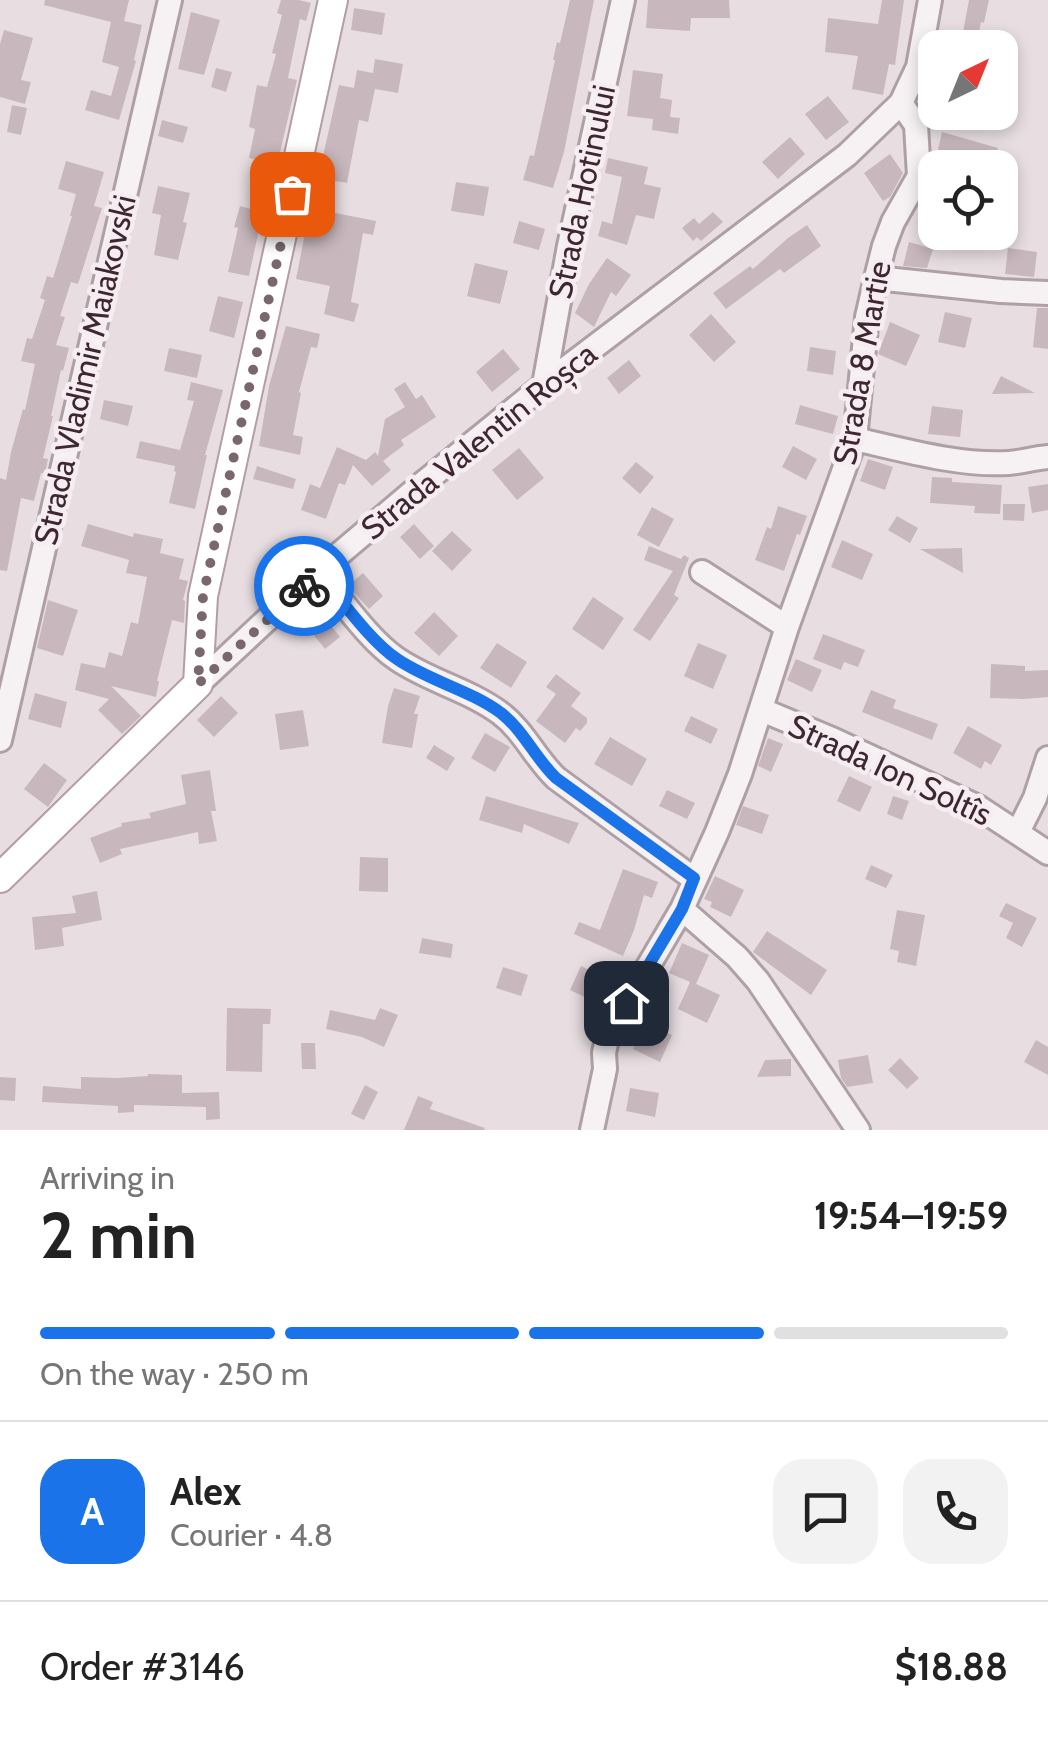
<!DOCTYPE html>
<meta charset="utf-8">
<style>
:root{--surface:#fff;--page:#f2f2f2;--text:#222;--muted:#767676;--line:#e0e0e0;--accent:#1a73e8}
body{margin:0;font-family:Cabin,sans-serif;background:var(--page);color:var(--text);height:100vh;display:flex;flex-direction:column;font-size:38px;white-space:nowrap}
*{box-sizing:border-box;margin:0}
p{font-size:32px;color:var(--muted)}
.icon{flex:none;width:55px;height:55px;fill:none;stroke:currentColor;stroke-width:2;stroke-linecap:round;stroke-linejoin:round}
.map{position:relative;height:1130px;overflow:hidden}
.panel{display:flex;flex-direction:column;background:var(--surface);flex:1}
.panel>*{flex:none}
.needle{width:65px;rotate:43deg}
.controls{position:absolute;left:918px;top:30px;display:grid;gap:20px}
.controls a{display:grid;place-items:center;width:100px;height:100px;border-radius:20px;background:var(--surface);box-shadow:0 5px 15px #0003;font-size:50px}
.pin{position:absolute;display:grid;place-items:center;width:85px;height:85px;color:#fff;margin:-42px;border-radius:20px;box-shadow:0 5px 15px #0006}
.courier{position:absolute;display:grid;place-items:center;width:100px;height:100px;margin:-50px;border:8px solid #1a73e8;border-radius:50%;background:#fff;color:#222;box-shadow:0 2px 12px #0007}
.summary em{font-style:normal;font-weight:700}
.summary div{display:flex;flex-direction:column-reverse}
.summary{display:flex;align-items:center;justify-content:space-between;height:170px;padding:0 40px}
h1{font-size:65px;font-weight:700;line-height:75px}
.bar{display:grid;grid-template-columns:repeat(4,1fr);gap:15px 10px;align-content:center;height:120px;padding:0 40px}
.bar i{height:12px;border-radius:8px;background:var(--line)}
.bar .on{background:var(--accent)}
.bar p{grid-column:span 4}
.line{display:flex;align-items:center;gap:25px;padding:0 40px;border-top:2px solid var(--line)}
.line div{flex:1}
.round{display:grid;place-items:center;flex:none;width:105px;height:105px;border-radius:30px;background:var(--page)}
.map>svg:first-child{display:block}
</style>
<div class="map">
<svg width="1048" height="1130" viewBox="0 0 1048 1130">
<rect width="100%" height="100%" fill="#e8dee2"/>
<path fill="#c8b8be" d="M45,0H129L124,21L142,25L134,60L136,61L119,120L85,110L91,90L111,96L119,67L102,62L111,22L44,5Z
M281,0H299L311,3L306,21L300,19L288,78L297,80L277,165L249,158L255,129L249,127L257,85L267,87L276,54L272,53L282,15L277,13Z
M570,0H594L564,152L553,188L523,180L530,155L534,156L555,60H553L557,42L560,43Z
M648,0H729L730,18H691L690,31L646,28Z
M882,0H904L895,65L889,64L883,95L852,89L858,56L825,52L828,18L878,24Z
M969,0H989L984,23L981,22L976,48H960Z
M354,8L385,13L382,35L351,30Z
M191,12L220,20L204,75L178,69Z
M4,30L33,38L21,80L31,82L25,104L0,97V44Z
M375,59L403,64L398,93L375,89L368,122L359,120L347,183L318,178L339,85L354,88L357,70L373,73Z
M216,68L232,72L226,92L211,87Z
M633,70L663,74L660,98L672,100L670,117L680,118L678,134L652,130L653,119L627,116Z
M828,96L849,122L826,140L805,114Z
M12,105L27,108L21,135L7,132Z
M162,120L188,127L183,143L158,136Z
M942,132L998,148L993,168H939L940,163L934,167Z
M790,137L805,154L778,179L762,162Z
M890,154L903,173L890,197L883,201L864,173Z
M608,158L648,167L644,184L661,188L654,219L636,215L627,245L598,236L602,221L612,224L622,177L605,173Z
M66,161L104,172L94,206L102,208L78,284L71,282L60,316L65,317L56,345L69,348L63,371L61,370L51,416H53L43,458L48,459L45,474L41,473L34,501L21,498L7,571L0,570V478L6,480L11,452L23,409L25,410L35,364L21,361L27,338L32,339L45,300L40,298L47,276L53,278L72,216H70L76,194L58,189Z
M456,182L489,187L484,216L451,211Z
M158,186L190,193L183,222L187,223L178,260L154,255L161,215L152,213Z
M240,206L266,213L258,234L249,276L228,272L238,228L234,227Z
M310,208L376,221L373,235L363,233L351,302L359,304L354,322L324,314L330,286L296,279Z
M713,212L723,222L701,241L697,237L693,241L682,228L694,218L699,224Z
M519,221L545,229L539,250L513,243Z
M807,225L821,246L784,273L780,269L726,309L713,293L750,266L753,269L788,238Z
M909,242L933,249L927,268L903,266Z
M1008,248L1037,252L1034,277L1005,274Z
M607,258L631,275L616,296L611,292L594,327L575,313L589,284Z
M475,263L508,271L500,304L467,296Z
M218,296L243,302L234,338L209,331Z
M1037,308H1048V349L1033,347Z
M945,312L972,318L965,348L938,342Z
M711,314L736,342L714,362L689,335Z
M890,322L920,335L906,366L878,354Z
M286,326L320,334L317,348L311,347L299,392L301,393L293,435L303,437L300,455L259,446L269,386Z
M810,347L836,351L833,375L807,371Z
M169,348L202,355L197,378L164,371Z
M503,349L520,369L492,392L476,372Z
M629,360L641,376L619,394L607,378Z
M1001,376L1035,393L992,394Z
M191,382L223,390L205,455H207L195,509L169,503L176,472L174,471L175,466L136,458L140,441L180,450L194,401L187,400Z
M405,382L416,399L422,395L436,417L401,440L404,445L383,461L391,470L372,486L353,465L345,485L339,483L326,519L301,510L310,484L320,488L337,447L366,460L375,452L378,456L385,419L405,407L394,389Z
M104,400L133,406L128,426L100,419Z
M800,405L838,416L833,434L795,424Z
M932,406L963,410L960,437L928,434Z
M793,446L817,459L806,480L782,467Z
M519,448L544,478L517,500L492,470Z
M868,459L893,467L885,490L860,481Z
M636,462L654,477L640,494L622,478Z
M257,466L296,479L293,489L253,479Z
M932,477L952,478V482L1002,485L1000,514L974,513L975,506L930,503Z
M1048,484V510L1032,513L1028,487Z
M1003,504H1025L1024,521L1003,520Z
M778,506L807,516L800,535L797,534L784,571L755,560L767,527L771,529Z
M652,507L674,519L659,547L637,535Z
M897,516L918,528L910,543L888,530Z
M88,524L133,537L134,533L163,539L160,553L184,559L179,579L188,581L183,600L185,601L184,623L172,620L157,681H159L156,697L111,686L141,716L122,734L98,710L109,699L75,690L81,663L105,668L109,652L122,656L131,622L138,624L147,577L126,573L129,560L81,546Z
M414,524L434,546L420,559L400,537Z
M452,531L472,550L452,571L432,551Z
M842,540L873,554L862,580L831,567Z
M649,546L681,559L684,555L689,558L674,595L679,598L650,641L633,630L673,571L644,560Z
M962,548L963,573L920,549Z
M363,573L383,596L369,609L348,586Z
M593,597L624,618L603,650L572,629Z
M48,600L78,610L63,656L37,648Z
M320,612L340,637L325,649L305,624Z
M434,612L458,636L439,656L414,633Z
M823,634L865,650L858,667L844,662L841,670L813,659Z
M497,643L527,662L511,688L480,668Z
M698,643L727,655L713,689L684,676Z
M796,659L822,670L812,692L787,680Z
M991,664L1025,666V671L1048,670V697L1024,699L990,698Z
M556,674L581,693L571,706L587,718V723L580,731L576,728L565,743L536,721L556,694L546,687Z
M394,688L420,696L414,714H418L412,748L382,743L388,706Z
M871,690L896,700L893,708L938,724L932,740L862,712Z
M35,693L67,702L61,728L28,719Z
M221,696L238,713L214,737L197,720Z
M303,710L309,746L280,750L275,714Z
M691,716L718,729L711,744L684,731Z
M968,726L1002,745L991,765L985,761L981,769L953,753Z
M485,733L510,747L495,772L471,758Z
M610,737L647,759L632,786L594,764Z
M768,738L783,744L771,772L758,766Z
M434,745L455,758L447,771L426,758Z
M44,763L67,780L48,807L24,789Z
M210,770L216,811H211L217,841L199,844L198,832L120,849L122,854L100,863L90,838L122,826L121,823L151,818L149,813L186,804L181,775Z
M849,776L872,787L860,812L837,801Z
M667,790L695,803L687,819L659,806Z
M486,796L555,816L579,823L569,844L524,824L522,833L479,820Z
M893,796L909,801L902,820L887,814Z
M743,806L769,815L762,834L736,825Z
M360,857L388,858V892L359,891Z
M871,865L893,875L886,888L865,879Z
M623,869L658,882L652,898L644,895L634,930L623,956L574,934L579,922L600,930Z
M715,876L744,890L731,917L710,907L712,902L704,899Z
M97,891L102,920L62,928L64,946L35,950L32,917L76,913L72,896Z
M1006,903L1037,918L1022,947L1006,938L1013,923L999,916Z
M897,910L925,915L916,966L897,962L899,951L890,949Z
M767,931L827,970L811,995L753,952Z
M422,938L453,944L451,958L419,953Z
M682,943L709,955L696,984L720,995L707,1023L678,1009L690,982L669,973Z
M581,966L610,980L599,1004L570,990Z
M503,967L528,975L521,996L496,988Z
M227,1008L271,1009L270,1024H263L262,1072L226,1071Z
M380,1008L398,1015L384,1047L362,1037L326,1029L330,1010L375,1020Z
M645,1023L672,1035L660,1062L633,1049Z
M1036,1040L1048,1047V1075L1024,1062Z
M301,1043H315L316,1069H302Z
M868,1055L873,1083L847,1087L841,1078L838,1060Z
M900,1058L919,1078L907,1089L888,1070Z
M791,1059V1076L757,1077L765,1060Z
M148,1074L182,1075V1093L219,1092L220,1119L206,1120V1107L134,1105V1112L118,1113V1106L42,1102L43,1086L81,1089V1077L117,1078L148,1076Z
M0,1077L16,1078L15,1101L0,1100Z
M365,1085L378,1092L364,1120L351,1114Z
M630,1088L659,1093L655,1117L626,1111Z
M418,1096L433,1102L430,1109L485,1128L484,1130H404Z"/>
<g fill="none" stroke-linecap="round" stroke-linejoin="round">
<defs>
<path id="minor" d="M876,278L1001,291L1048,293
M544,385L569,246L623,0
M855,439C903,450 960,466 1009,463C1022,462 1035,458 1048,457
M318,572C342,600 368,639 397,659C429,681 469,690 500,713C524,731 535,758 556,778L694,879
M702,572L787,627
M198,684L318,572L422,484L544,385L847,155L901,103L918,67L930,0
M762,710L834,740L978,807L1048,853
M0,740L170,0
M1018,832L1035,798L1048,758
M682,909L737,957L758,981L858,1130
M592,1130L605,1069L604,1053L608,1034L682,909L717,832L740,774L787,627L855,439L867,317L876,278L884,246L893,222L919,176L916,125L901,103"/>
<path id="major" d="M0,878L198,684L203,596L333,0"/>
</defs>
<use href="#minor" stroke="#afa0a5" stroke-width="28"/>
<use href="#major" stroke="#b49da6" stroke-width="32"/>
<use href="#minor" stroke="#f6f1f3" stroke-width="22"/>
<use href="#major" stroke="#fff" stroke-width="28"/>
</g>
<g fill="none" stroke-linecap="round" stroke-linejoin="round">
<path stroke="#7a676e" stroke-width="10" stroke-dasharray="0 18" d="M292,194L203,596L198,684L304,586"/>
<path stroke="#1a73e8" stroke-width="12" d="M304,586L318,572C341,599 369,640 397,659C429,681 470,690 501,713C524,731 535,758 556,778L694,878L682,909L626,1003"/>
</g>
<g text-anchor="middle" stroke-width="9" stroke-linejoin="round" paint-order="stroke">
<g font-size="32" fill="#3f272f" stroke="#f5edf1">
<text transform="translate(582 192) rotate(-78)" y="11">Strada Hotinului</text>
<text transform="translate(862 363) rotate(-80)" y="11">Strada 8 Martie</text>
<text transform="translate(85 370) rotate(-77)" y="11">Strada Vladimir Maiakovski</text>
<text transform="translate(479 441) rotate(-39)" y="11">Strada Valentin Roșca</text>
<text transform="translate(890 770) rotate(25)" y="11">Strada Ion Soltîs</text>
</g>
</g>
</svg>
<div class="controls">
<a><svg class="needle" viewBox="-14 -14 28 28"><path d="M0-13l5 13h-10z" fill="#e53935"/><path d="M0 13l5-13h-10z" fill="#767676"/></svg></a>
<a><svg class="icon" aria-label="locate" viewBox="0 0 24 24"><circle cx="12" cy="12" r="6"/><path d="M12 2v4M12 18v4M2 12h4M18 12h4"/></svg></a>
</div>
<div class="pin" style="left:292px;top:194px;background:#ea580c"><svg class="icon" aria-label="bag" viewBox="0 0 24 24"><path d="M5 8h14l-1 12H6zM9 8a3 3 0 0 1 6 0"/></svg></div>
<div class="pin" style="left:626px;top:1003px;background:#1f2937"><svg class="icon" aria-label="home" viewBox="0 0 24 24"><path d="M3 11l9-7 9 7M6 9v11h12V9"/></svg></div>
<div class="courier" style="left:304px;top:586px"><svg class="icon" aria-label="bike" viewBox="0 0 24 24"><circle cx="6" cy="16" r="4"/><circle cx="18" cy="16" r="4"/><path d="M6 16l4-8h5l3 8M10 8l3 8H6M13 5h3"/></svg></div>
</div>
<section class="panel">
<div class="summary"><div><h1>2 min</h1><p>Arriving in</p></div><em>19:54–19:59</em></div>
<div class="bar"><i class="on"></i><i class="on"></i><i class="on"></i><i></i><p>On the way · 250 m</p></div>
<div class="line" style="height:180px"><b class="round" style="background:var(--accent);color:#fff">A</b><div><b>Alex</b><p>Courier · 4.8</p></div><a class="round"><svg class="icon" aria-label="chat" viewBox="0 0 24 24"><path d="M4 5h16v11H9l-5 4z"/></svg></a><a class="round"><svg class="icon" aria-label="phone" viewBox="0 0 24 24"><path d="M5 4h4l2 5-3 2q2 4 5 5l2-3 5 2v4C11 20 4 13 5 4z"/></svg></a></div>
<div class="line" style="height:130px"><div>Order #3146</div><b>$18.88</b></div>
</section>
